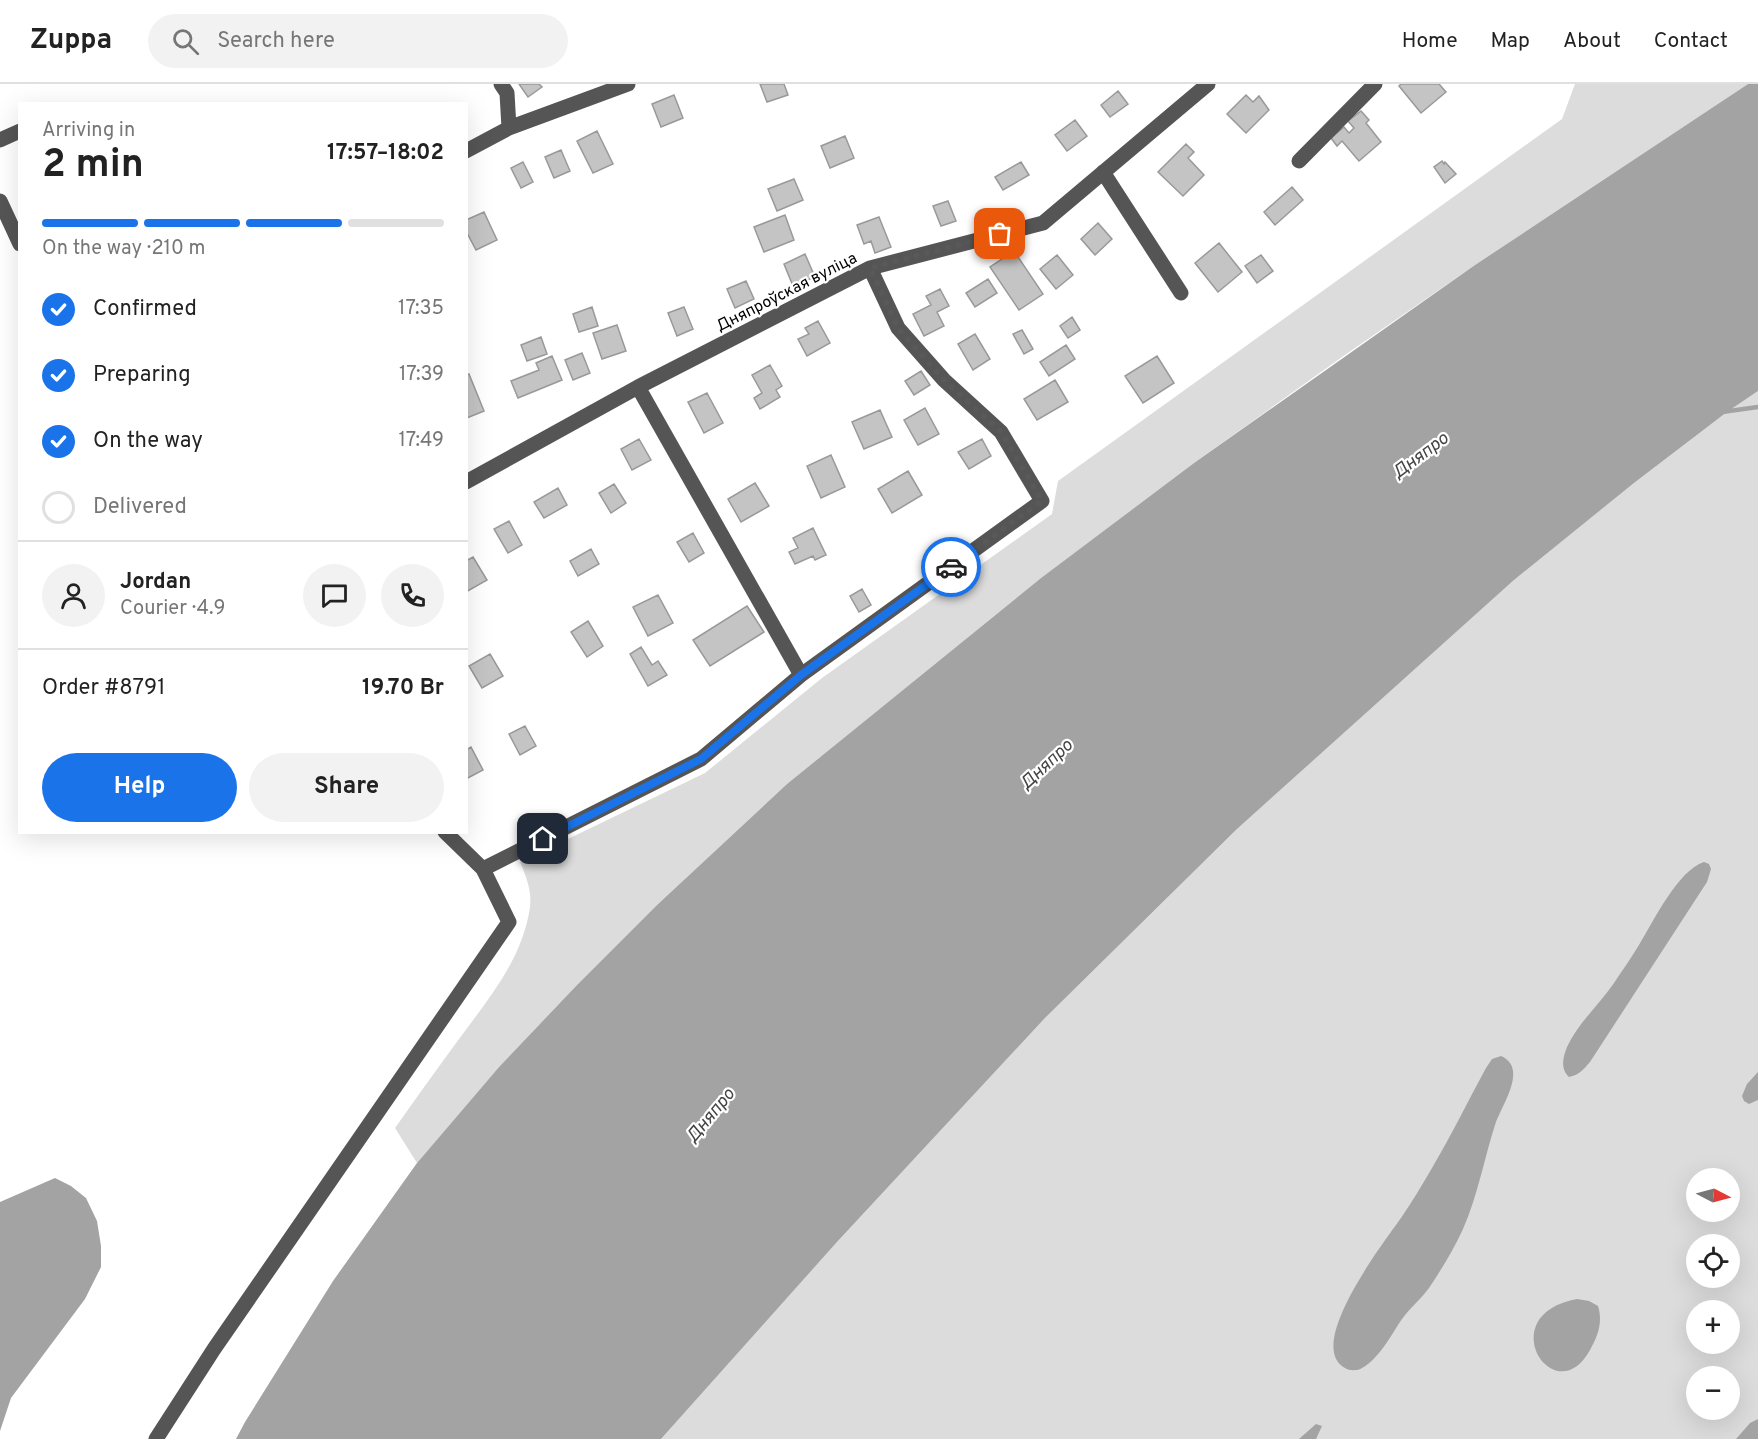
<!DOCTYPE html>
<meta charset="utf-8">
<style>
:root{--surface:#fff;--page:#f2f2f2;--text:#222;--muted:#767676;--line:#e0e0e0;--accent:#1a73e8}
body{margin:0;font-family:Overpass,sans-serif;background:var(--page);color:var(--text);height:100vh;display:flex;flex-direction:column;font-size:22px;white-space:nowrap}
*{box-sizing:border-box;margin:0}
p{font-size:20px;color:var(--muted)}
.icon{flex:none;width:33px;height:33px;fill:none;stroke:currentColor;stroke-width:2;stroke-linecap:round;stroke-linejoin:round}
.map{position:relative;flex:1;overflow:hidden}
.drawer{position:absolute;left:18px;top:18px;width:450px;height:732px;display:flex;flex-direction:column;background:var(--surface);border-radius:0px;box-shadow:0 6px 24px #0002}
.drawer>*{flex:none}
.needle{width:39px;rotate:96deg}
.tools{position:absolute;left:1686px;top:1084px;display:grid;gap:12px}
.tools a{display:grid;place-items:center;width:54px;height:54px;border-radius:50%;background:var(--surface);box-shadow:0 6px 24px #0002;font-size:30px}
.pin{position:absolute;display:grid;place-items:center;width:51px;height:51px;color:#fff;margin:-26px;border-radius:12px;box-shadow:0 3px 9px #0006}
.courier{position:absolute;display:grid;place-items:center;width:60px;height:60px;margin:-30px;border:4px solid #1a73e8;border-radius:50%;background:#fff;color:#222;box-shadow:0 2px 8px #0007}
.head em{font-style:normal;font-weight:700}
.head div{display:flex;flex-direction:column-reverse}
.head{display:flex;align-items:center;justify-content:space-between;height:102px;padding:0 24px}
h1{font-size:39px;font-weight:700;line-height:45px}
.bar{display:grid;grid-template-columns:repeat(4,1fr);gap:9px 6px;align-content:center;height:72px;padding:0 24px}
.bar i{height:8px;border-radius:4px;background:var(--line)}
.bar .current{background:var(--accent)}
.bar p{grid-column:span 4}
.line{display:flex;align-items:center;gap:15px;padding:0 24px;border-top:2px solid var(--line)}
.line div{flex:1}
.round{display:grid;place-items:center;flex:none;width:63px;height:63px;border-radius:32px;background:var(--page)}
ol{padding:0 24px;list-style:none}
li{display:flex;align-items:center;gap:18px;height:66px}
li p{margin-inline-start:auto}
li .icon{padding:6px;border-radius:50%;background:var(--accent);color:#fff;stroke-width:4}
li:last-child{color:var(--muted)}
li i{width:33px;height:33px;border:3px solid var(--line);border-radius:50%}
.primary-button{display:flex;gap:12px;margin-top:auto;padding:12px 24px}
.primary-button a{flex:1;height:69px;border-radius:36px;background:var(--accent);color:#fff;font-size:24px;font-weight:700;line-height:69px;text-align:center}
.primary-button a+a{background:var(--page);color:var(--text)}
header{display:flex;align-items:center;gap:36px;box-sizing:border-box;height:84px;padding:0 30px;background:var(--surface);border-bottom:2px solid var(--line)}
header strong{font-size:28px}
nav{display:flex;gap:33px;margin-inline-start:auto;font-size:21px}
.search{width:420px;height:54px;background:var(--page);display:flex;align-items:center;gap:15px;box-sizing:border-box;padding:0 21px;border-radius:33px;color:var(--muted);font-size:22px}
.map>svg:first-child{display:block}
</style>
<header>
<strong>Zuppa</strong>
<div class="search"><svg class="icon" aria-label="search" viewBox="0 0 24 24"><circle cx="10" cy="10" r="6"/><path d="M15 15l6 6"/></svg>Search here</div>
<nav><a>Home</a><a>Map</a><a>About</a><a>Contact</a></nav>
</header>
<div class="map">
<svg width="1758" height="1355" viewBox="0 0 1758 1355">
<rect width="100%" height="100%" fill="#fff"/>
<path fill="#dcdcdc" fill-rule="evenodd" d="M1575,0H1748L1475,181L1342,273L1194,379L1041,494L787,700L657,821L577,901L499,983L417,1079L395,1044C417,1013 439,982 462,951C491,912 523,873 530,823C532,807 526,792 520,778L705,689L822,594L1052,430L1058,397L1562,35Z
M1758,307V1355H661L837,1158L1045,934L1237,745L1514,496L1634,399L1727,328ZM1696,1095H1730V1128H1696ZM1696,1161H1730V1194H1696ZM1696,1227H1730V1260H1696ZM1696,1293H1730V1326H1696Z"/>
<path fill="#a3a3a3" d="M1748,0H1758V307L1727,328L1634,399L1514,496L1237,745L1045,934L837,1158L661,1355H236L245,1338L333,1197L417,1079L499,983L577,901L657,821L787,700L1041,494L1194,379L1475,181Z
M1704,778L1709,780L1711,785L1707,798L1590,978C1583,986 1579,991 1569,993C1560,985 1563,973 1567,963C1578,939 1599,921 1614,899C1622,887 1631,874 1639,861C1653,838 1678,786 1704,778Z
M1501,972C1529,984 1501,1022 1495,1041C1484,1075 1478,1111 1463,1145C1454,1165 1441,1186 1429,1204C1421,1215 1410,1224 1402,1235C1391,1251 1379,1275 1362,1284C1358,1287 1349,1287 1345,1284C1304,1262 1384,1158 1401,1134C1412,1118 1422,1101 1432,1084C1451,1052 1468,1017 1486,984L1492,975Z
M1758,988V1016L1749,1020L1744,1017L1742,1012L1747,1000Z
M55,1094L71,1102L86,1114L97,1137L101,1162V1183L85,1215L11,1314L0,1347V1118Z
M1577,1215L1589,1217L1598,1222C1603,1238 1598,1252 1590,1266C1555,1330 1490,1231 1577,1215Z
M1758,1335V1355H1736L1750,1339Z
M1316,1340L1322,1342L1316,1355H1299Z"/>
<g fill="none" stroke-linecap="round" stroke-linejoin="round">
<path stroke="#a3a3a3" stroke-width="4.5" d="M1722,328L1758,323"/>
</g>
<path fill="#c4c4c4" stroke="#999" stroke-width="1.5" d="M519,0H539L542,3L528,13Z
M760,0H784L788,11L767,18Z
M1401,0H1439L1446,8L1421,29L1399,2Z
M1118,7L1128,20L1110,33L1101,21Z
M674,11L683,34L661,43L652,20Z
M1246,11L1253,18L1259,12L1269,26L1246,49L1227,30Z
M1361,27L1369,36L1366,39L1381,58L1359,77L1342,57L1337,62L1331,54L1344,43L1349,49L1354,44L1348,37Z
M1075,36L1087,52L1067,67L1055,51Z
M597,47L613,80L593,89L577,57Z
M845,52L854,74L830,84L821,62Z
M1186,60L1194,68L1188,74L1204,91L1183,112L1158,88Z
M561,66L570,87L554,94L545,73Z
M1442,77L1444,80L1445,78L1456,90L1445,99L1434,83Z
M523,78L533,98L521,104L511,84Z
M1021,78L1029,91L1003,106L995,93Z
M794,95L803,116L777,127L768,105Z
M1292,103L1303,116L1275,141L1264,128Z
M948,117L956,137L941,142L933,122Z
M484,128L497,156L476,166L466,147V136Z
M785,131L794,156L764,168L754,143Z
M879,133L891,163L875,169L871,157L864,160L857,141Z
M1098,139L1112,155L1095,171L1081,155Z
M1219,159L1242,188L1218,208L1195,179Z
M1014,167L1043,210L1019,226L990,183Z
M805,170L815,193L793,202L784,180Z
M1057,171L1073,191L1056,205L1040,185Z
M1261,171L1273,187L1257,199L1245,182Z
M988,195L997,209L975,223L966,209Z
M746,197L754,215L735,224L727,205Z
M940,205L949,222L937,228L944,242L924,252L913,230L931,221L926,212Z
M592,223L598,242L579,248L573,230Z
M684,223L693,245L677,252L668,229Z
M1072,233L1080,246L1068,254L1060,242Z
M818,237L830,259L807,272L798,255L809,250L805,244Z
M617,241L626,267L602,275L593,249Z
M1022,246L1033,265L1024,270L1013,250Z
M975,250L990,275L973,286L958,260Z
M541,253L547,270L527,277L521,261Z
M1066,261L1075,275L1049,292L1040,278Z
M582,269L590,289L573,296L565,276Z
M552,272L562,296L518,314L511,297L539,286L536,279Z
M1157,272L1174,299L1143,319L1125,292Z
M770,281L782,302L776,306L780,313L760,325L754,314L762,309L752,291Z
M921,287L930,301L914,311L905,297Z
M469,290L484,327L467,334L466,291Z
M1055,296L1068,318L1037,336L1024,315Z
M707,309L723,339L704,349L688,318Z
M925,324L939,350L918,361L904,336Z
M880,326L892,353L864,365L852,338Z
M639,355L651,376L632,386L621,365Z
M982,355L991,372L969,385L958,368Z
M831,371L845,403L821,414L807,382Z
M908,387L922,411L892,429L878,405Z
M755,399L769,422L741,438L728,415Z
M614,400L626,419L611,429L599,409Z
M558,404L567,421L544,434L534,418Z
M509,437L522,461L508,469L494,445Z
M813,444L826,471L815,476L813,472L795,480L789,468L798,464L793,454Z
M693,449L704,469L689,478L677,458Z
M591,465L599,480L578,492L570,477Z
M473,473L487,496L466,508V477Z
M862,505L871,521L859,528L850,512Z
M658,511L673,539L648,552L633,523Z
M747,522L764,548L710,582L693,556Z
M588,537L603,562L587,573L571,548Z
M641,563L652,581L658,577L667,591L648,602L630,570Z
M490,570L503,592L482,604L469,582Z
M525,642L536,662L520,671L509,650Z
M471,663L483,686L466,695V666Z"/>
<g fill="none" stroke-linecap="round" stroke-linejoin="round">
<path stroke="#555" stroke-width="15" d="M501,0L507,9L509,44
M0,56L20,47
M466,67L509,44L628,0
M1299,77L1375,0
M1103,88L1181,209
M0,117L20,160
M638,303L801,591L1042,417L1001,348L944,296L898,244L870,184
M466,398L638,303L870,184L1043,139L1208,0
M483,785L701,675L801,591
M156,1355L214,1265L509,838L483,785L445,748"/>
</g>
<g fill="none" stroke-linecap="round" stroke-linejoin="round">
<path stroke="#595959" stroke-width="6" stroke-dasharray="0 10.8" d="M951,483L1042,417L1001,348L944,296L898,244L870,184L1000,150"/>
<path stroke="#1a73e8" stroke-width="8" d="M543,755L701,675L801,591L951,483"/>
</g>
<g text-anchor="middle" stroke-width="4.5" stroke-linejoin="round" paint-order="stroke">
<g font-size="16" fill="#000" stroke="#fff">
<text transform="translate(786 207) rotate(-27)" y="6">Дняпроўская вуліца</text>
</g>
<g font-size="18" font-style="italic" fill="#444" stroke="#fff">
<text transform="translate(1420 371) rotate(-37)" y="6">Дняпро</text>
<text transform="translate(1046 680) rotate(-43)" y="6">Дняпро</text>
<text transform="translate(710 1031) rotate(-50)" y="6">Дняпро</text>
</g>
</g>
</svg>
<div class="tools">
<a><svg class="needle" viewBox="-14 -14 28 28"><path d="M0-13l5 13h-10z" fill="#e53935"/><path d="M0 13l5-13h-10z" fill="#767676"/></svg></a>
<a><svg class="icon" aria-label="locate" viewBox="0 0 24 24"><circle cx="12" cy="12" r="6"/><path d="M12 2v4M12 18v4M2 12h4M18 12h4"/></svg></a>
<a>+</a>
<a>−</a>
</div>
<div class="pin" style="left:1000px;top:150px;background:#ea580c"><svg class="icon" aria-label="bag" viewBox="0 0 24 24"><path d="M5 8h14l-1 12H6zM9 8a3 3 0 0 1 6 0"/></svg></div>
<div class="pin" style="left:543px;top:755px;background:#1f2937"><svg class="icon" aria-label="home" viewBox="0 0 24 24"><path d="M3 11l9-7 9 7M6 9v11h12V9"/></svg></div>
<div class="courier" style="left:951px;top:483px"><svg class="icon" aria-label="car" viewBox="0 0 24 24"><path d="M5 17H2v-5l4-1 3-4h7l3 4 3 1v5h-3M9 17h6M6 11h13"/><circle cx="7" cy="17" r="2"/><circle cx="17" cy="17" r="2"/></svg></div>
<section class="drawer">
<div class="head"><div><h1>2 min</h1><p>Arriving in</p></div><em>17:57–18:02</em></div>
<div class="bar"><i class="current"></i><i class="current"></i><i class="current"></i><i></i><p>On the way · 210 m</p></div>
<ol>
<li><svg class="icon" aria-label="check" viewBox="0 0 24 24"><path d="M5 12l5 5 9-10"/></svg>Confirmed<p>17:35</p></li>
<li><svg class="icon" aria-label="check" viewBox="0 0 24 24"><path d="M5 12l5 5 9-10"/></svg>Preparing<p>17:39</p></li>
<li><svg class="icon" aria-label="check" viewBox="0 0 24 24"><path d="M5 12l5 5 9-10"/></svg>On the way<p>17:49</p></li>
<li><i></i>Delivered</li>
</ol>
<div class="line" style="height:108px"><a class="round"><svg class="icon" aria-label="person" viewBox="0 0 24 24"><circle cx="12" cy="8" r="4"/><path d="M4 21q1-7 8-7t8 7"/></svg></a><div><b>Jordan</b><p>Courier · 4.9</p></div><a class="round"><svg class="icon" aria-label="chat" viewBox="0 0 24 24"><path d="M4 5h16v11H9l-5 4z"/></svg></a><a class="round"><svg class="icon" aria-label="phone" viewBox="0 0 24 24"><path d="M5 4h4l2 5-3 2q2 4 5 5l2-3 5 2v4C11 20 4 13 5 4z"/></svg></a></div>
<div class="line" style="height:78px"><div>Order #8791</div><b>19.70 Br</b></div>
<div class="primary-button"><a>Help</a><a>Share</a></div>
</section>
</div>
